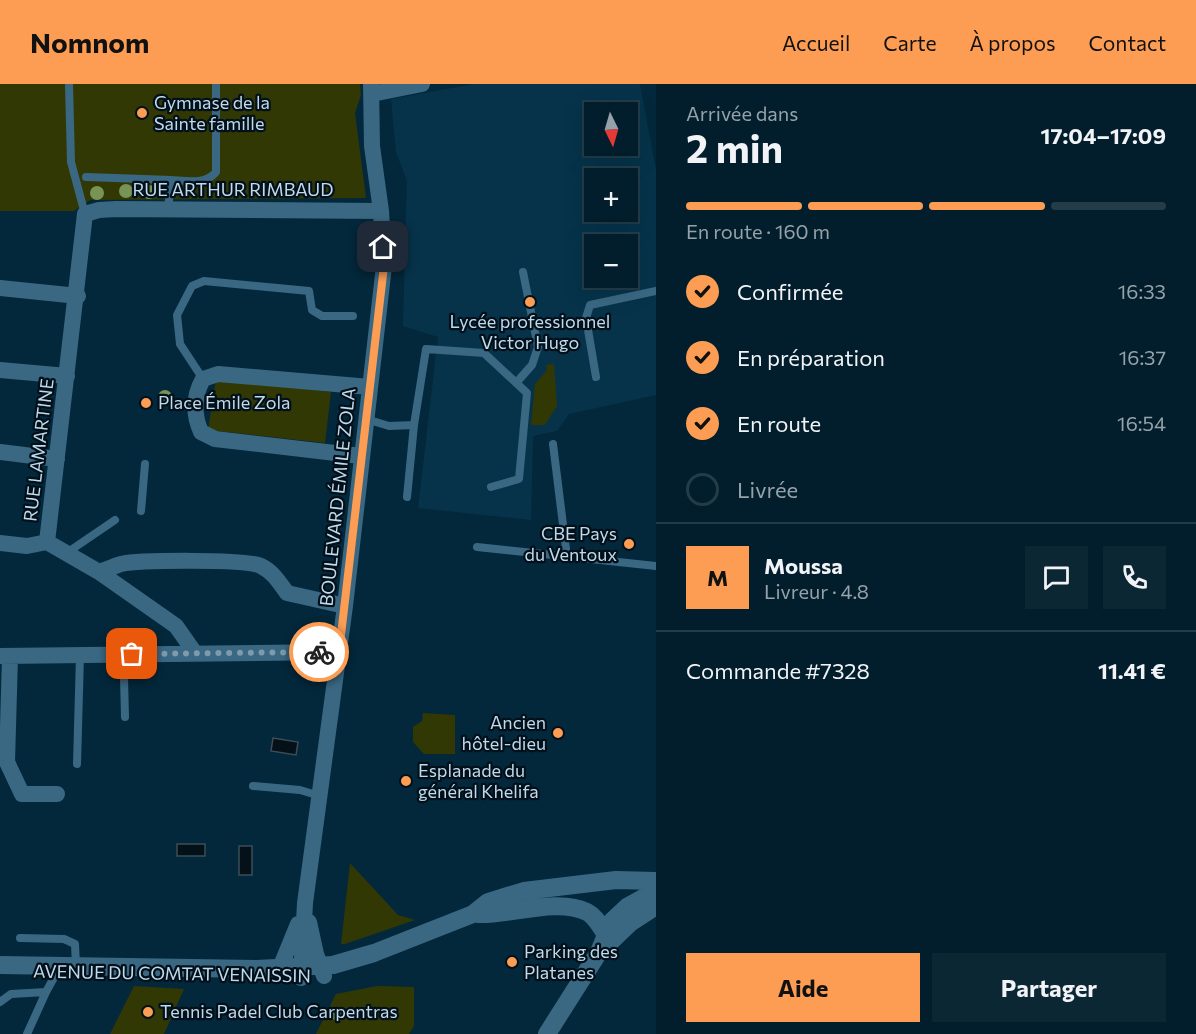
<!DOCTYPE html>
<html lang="fr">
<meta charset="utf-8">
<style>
:root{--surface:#021e2c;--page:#0c2734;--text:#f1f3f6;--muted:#96a2a9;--line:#233c48;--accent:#fc9d53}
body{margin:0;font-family:Commissioner,sans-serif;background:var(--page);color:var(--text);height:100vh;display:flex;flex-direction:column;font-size:22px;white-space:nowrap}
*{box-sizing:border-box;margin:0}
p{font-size:20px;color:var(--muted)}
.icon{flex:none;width:33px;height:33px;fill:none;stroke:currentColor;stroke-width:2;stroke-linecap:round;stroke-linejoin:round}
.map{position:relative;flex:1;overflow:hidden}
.sheet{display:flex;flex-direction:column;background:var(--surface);width:540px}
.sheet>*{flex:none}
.needle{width:39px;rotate:175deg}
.controls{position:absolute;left:584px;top:18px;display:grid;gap:12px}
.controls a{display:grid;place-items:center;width:54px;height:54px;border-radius:0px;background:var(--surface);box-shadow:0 6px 24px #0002,0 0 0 2px var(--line);font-size:30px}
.pin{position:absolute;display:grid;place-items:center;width:51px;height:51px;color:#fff;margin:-26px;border-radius:12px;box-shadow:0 3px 9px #0006}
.courier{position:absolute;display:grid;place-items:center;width:60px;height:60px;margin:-30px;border:4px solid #fc9d53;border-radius:50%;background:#fff;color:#222;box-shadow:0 2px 8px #0007}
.summary em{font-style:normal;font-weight:700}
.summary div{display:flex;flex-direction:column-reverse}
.summary{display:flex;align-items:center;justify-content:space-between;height:102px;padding:0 30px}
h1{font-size:39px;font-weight:700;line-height:45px}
.bar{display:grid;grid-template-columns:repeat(4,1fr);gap:9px 6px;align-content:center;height:72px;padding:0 30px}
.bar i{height:8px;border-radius:4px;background:var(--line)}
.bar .selected{background:var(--accent)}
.bar p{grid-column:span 4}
.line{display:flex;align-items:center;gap:15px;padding:0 30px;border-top:2px solid var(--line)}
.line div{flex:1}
.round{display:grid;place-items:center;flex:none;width:63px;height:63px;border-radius:0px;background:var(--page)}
ol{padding:0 30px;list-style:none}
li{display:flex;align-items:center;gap:18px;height:66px}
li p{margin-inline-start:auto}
li .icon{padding:6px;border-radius:50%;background:var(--accent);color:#111;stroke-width:4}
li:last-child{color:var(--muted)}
li i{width:33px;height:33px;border:3px solid var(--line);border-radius:50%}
.primary-button{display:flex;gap:12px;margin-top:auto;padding:12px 30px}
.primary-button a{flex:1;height:69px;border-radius:0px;background:var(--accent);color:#111;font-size:24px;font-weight:700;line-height:69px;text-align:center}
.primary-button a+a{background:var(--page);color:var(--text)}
header{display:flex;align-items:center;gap:36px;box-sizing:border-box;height:84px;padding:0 30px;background:var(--accent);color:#111}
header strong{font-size:28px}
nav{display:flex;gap:33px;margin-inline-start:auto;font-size:21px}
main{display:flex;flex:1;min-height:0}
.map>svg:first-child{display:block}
</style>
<header>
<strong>Nomnom</strong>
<nav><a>Accueil</a><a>Carte</a><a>À propos</a><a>Contact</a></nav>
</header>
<main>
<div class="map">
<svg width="656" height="950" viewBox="0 0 656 950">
<rect width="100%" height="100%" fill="#03283b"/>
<path fill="#06334a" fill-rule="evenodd" d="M474,0H640L656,86V311L569,330L557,347L533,352L531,436L418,424L438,253L403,242L407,97L396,68L391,15ZM594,28H627V62H594ZM594,94H627V128H594ZM594,160H627V194H594Z"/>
<path fill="#323804" d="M0,0H360L361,11L355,29L366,114L90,116L74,127H0Z
M554,280L557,322L545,341H531L535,300L547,286L546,281Z
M216,295L331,308L325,359L208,346Z
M423,629L455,631V670H424L413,658V643L422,637Z
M350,779L398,831L415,836L345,860H341Z
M134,902L184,905L164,950H110Z
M377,902L414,903V942L409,950H316L336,910Z"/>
<path fill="#051119" stroke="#3d4d57" stroke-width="1.5" d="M273,654L298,658L296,671L271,667Z
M177,760H205V772H177Z
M239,762H252V791H239Z"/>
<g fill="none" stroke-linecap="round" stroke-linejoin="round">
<path stroke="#3a6883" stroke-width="8" d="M69,0L71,78L85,130
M86,93L171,96
M168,126L171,96C187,97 206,101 216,88V0
M596,293L586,234L590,221L656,207
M203,295L180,260L177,231L192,202L204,197L309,207L312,226L322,232H353
M516,299L532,281L538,263L523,188
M366,335L389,342L414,341L426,265L484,269L527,309L519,395L491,403
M553,360L567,473
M407,413L414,341
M141,427L145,380
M477,463L656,482
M68,468L115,436
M111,570L114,585L124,593L125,633
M77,680L80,571
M253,702L300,706L320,712
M20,854L64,855L75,860L76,882
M0,918L11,910L46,908L57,888
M27,950L46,908"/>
<path stroke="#3a6883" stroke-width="16" d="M372,10L422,0
M0,204L78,212
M0,286L67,292
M0,368L57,375
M361,372L215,355L201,348C193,330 193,313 203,295L218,290L370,303
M0,459L27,462L47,458
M99,488C106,486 114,482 121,480C139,476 247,475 261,482C273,488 279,498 287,509L345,522
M195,569L176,542L99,488L47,458L85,130L99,126L116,125L381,127
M0,572L339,568
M10,572L7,678L22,710H57
M309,838L316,870L324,892
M280,884L298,840
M301,894L305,819L345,522L384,182L381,127L372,62L371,0"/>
<path stroke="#3a6883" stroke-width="18" d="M478,830C508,832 557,813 587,828C595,832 600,842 605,849
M604,864L630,839L656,822
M0,881L257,885L333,881L374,869L473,830L488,818L524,807L616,796L656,797
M547,950L599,868L612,837L627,823L656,807"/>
</g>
<g fill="#789355">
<circle cx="126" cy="107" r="7"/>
<circle cx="149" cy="108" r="7"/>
<circle cx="97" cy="109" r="7"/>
<circle cx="165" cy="313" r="7"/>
<circle cx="338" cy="930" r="7"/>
</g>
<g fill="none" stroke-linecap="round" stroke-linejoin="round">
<path stroke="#7e9bac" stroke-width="6" stroke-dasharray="0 10.8" d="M132,570L319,568"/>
<path stroke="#fc9d53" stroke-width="8" d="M319,568H339L384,182L383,163"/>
</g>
<g fill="#fc9d53" stroke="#01101a" stroke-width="2">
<circle cx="142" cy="29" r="6"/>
<circle cx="530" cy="218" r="6"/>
<circle cx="146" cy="319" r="6"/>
<circle cx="629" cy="460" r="6"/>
<circle cx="558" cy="649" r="6"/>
<circle cx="406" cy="697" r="6"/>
<circle cx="512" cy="878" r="6"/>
<circle cx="148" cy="928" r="6"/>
</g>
<g text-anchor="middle" stroke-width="4.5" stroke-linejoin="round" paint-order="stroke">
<g font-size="18" fill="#c1d9e9" stroke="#01101a" text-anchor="start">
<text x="154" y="25">Gymnase de la<tspan x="154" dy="21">Sainte famille</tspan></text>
<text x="530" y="244" text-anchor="middle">Lycée professionnel<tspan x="530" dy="21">Victor Hugo</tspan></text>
<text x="158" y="325">Place Émile Zola</text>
<text x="617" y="456" text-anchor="end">CBE Pays<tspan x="617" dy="21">du Ventoux</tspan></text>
<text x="546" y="645" text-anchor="end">Ancien<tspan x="546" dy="21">hôtel-dieu</tspan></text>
<text x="418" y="693">Esplanade du<tspan x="418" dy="21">général Khelifa</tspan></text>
<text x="524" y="874">Parking des<tspan x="524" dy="21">Platanes</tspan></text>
<text x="160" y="934">Tennis Padel Club Carpentras</text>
</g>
<g font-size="18" fill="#c1d9e9" stroke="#01101a">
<text x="233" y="112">RUE ARTHUR RIMBAUD</text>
<text transform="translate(39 366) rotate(-83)" y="6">RUE LAMARTINE</text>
<text transform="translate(338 413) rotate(-84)" y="6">BOULEVARD ÉMILE ZOLA</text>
<text transform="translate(172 890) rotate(1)" y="6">AVENUE DU COMTAT VENAISSIN</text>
</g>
</g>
</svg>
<div class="controls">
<a><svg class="needle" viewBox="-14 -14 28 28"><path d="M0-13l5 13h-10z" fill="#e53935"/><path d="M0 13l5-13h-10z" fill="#96a2a9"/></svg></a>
<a>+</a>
<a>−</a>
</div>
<div class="pin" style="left:132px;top:570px;background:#ea580c"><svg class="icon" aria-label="bag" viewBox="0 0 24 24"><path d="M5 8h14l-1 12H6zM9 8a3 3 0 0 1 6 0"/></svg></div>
<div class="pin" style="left:383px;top:163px;background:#1f2937"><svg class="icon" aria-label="home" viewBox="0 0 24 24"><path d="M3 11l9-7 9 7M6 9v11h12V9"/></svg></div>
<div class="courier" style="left:319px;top:568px"><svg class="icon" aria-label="bike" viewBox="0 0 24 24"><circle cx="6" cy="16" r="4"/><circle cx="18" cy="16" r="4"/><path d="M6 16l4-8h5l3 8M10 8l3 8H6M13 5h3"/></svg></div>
</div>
<section class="sheet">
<div class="summary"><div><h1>2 min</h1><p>Arrivée dans</p></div><em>17:04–17:09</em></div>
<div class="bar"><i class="selected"></i><i class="selected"></i><i class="selected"></i><i></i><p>En route · 160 m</p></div>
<ol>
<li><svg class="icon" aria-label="check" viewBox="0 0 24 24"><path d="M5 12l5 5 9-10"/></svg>Confirmée<p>16:33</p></li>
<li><svg class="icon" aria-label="check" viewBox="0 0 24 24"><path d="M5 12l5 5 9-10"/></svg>En préparation<p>16:37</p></li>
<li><svg class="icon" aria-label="check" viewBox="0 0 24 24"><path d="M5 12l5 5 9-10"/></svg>En route<p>16:54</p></li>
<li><i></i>Livrée</li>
</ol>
<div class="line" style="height:108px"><b class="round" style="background:var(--accent);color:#111">M</b><div><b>Moussa</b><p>Livreur · 4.8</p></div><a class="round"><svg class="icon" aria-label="chat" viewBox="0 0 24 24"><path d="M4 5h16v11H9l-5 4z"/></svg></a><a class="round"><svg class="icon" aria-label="phone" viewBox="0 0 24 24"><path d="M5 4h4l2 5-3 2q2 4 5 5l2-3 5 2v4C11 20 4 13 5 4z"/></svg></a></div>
<div class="line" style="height:78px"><div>Commande #7328</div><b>11.41 €</b></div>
<div class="primary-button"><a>Aide</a><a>Partager</a></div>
</section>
</main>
